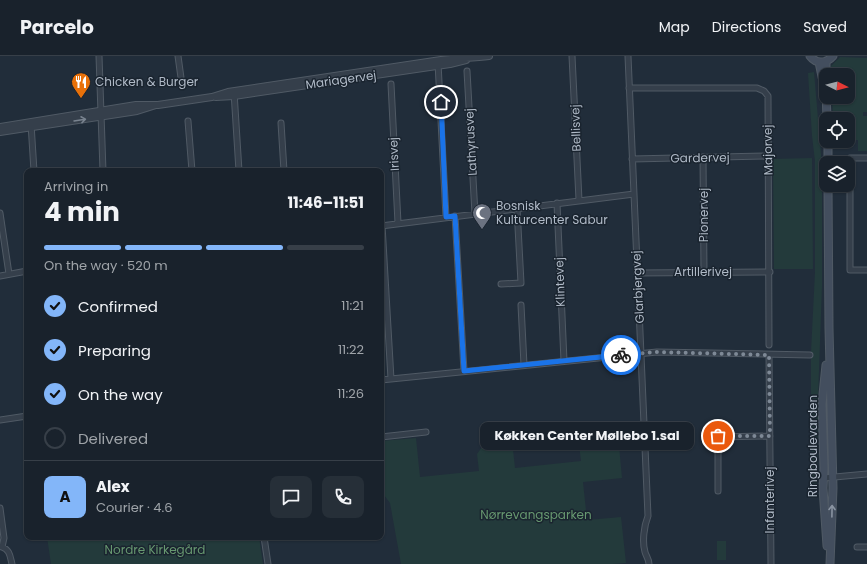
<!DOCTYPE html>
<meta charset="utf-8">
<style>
:root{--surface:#19222c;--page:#262f38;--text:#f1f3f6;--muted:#9fa4a9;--line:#373f48;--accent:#83b6f9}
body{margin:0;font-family:Poppins,sans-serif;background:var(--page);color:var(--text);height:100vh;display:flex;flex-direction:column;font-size:15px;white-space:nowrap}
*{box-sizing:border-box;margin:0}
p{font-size:13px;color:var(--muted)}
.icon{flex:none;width:22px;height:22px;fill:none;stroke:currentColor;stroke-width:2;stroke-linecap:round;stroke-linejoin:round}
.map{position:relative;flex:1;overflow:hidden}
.panel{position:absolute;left:24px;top:112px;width:360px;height:372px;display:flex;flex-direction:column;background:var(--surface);border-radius:8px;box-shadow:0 1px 3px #0004,0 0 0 1px var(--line)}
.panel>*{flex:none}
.needle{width:26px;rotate:96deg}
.tools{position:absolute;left:819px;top:12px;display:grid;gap:8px}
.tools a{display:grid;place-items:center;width:36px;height:36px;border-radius:8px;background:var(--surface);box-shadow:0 1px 3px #0004,0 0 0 1px var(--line);font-size:20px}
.pin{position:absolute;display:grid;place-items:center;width:34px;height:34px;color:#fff;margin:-17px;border:2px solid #fff;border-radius:50%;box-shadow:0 1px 4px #0007}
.courier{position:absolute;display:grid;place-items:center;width:40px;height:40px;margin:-20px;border:3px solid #1a73e8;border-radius:50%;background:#fff;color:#222;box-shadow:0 1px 5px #0007}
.bubble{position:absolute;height:28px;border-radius:8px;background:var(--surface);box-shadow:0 1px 3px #0004,0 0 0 1px var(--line);font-size:13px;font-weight:700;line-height:28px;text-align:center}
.overview em{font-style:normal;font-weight:700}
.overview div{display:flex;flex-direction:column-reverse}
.overview{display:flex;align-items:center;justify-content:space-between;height:68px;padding:0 20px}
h1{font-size:26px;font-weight:700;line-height:30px}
.bar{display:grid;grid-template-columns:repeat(4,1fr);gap:6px 4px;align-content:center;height:48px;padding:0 20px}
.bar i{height:5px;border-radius:3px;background:var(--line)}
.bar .selected{background:var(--accent)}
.bar p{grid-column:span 4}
.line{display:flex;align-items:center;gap:10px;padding:0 20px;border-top:1px solid var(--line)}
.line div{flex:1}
.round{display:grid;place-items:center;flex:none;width:42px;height:42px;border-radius:8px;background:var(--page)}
ol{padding:0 20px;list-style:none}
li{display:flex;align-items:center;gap:12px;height:44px}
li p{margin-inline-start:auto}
li .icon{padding:4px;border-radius:50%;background:var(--accent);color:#111;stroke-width:4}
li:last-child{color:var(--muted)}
li i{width:22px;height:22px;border:2px solid var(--line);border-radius:50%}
header{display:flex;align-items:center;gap:24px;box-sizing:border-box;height:56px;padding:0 20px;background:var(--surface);border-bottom:1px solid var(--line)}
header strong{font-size:19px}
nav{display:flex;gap:22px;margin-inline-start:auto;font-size:14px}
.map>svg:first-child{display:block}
</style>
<header>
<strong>Parcelo</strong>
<nav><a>Map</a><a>Directions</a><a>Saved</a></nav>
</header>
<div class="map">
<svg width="867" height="508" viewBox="0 0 867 508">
<rect width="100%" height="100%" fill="#212d3a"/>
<path fill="#233a3b" d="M840,1L867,2V56H863V60H867V95H858V84H848V63H833L832,41H848V19H831V10Z
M814,16L821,98L822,134V230L818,342L817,430H812L811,357V296L815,216V105L812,80L808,17Z
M812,102L813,213H774L773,103Z
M617,368L622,422L583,426L587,464L621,461L626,507L613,508H401L390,447L381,435V385L416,382L420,421L479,415L477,398L485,387L512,384L515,412L581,405L577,372Z
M47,481H259L263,508H51Z
M717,485H726V504H717Z"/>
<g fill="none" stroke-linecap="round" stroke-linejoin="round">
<defs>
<path id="minor" d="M99,0L103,115
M178,0L182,29
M572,0L579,144
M628,0L648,460C644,470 642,486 645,496C646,500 649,503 649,508
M438,7L446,161
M467,15L475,158
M391,28L398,167
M629,32H757L764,35L768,40L769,289
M234,36L239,115
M188,65L192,115
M281,67L284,115
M31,68L34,115
M703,101L704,216
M867,102H850V214H867
M632,103L768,100
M557,147L564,305
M0,157L9,218
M455,160L464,315
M382,169L391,323
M381,170L634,138
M637,217L770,216
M0,220L27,215
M501,228L521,227L517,152
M521,249L524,309
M769,299L771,508
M381,324L657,296L810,299
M0,364L27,360
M381,381L426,376
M824,422L867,418
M718,435V381L770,380
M0,452L4,482L2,491
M264,481L268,508
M2,491C10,494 10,500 12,508
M857,491H867"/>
<path id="tertiary" d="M216,41L234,40L450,8L466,4
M0,71L136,49H158L212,41L228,36L441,4C457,2 473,2 489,0
M0,76L137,55L156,49"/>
<path id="secondary" d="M810,0C816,8 826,8 833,0
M826,5V19
M819,6L826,40
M826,35L827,63
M828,85V107
M828,129L829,272L833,432L830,508
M826,309L822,348L824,412L823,432L827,490"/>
</defs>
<use href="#minor" stroke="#505a65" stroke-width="7"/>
<use href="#tertiary" stroke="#505a65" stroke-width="8"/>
<use href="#secondary" stroke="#505a65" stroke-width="9"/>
<use href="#minor" stroke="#353f4b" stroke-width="5"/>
<use href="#tertiary" stroke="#353f4b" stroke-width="6"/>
<use href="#secondary" stroke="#434e5e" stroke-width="7"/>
</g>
<defs><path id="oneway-shaft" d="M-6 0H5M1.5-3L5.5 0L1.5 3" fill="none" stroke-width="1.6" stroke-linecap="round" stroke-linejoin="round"/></defs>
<use stroke="#79838f" href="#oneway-shaft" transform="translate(80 64) rotate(-9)"/>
<use stroke="#8a94a2" href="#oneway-shaft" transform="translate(832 455) rotate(-89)"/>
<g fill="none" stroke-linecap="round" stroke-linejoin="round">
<path stroke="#7e8996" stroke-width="4" stroke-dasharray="0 7.2" d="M621,299L657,296L769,299L770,380H718"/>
<path stroke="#1a73e8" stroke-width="5" d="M441,46L446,161L455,160L464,315L621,299"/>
</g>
<defs>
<symbol id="restaurant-pin" viewBox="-11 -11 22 30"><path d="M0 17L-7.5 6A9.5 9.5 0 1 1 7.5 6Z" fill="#e8710a" stroke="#1a242f"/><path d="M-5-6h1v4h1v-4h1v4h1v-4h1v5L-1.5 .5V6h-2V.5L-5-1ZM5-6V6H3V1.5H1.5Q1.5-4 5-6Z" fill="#fff"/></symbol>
<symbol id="mosque-pin" viewBox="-11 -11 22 30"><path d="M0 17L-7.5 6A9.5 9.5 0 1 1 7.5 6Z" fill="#6b7280" stroke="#1a242f"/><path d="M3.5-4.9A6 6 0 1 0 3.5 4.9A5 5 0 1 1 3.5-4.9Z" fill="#fff"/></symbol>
</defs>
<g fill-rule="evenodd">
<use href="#restaurant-pin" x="70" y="15" width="22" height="30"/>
<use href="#mosque-pin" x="471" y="146" width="22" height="30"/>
</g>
<g text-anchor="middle" stroke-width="3" stroke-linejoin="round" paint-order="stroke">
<g font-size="12" fill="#b0bac7" stroke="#1a242f">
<text transform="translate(341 24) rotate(-8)" y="4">Mariagervej</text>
<text transform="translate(576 72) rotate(-92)" y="4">Bellisvej</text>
<text transform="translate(471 86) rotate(-93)" y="4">Lathyrusvej</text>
<text transform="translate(768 94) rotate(-91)" y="4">Majorvej</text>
<text transform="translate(394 98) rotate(-93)" y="4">Irisvej</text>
<text transform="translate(700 102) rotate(-1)" y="4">Gardervej</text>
<text transform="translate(704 159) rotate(-90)" y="4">Pionervej</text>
<text x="703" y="220">Artillerivej</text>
<text transform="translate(560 226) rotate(-92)" y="4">Klintevej</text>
<text transform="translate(638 231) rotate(-93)" y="4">Glarbjergvej</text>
<text transform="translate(813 390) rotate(-90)" y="4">Ringboulevarden</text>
<text transform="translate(770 444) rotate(-90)" y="4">Infanterivej</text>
</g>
<g font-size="12" fill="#b0bac7" stroke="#1a242f" text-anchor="start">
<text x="95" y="30">Chicken &amp; Burger</text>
<text x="496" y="154">Bosnisk<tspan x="496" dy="14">Kulturcenter Sabur</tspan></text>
</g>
<g font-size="12" fill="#679870" stroke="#1a242f">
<text x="536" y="463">Nørrevangsparken</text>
<text x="155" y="498">Nordre Kirkegård</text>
</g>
</g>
</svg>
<div class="tools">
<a><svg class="needle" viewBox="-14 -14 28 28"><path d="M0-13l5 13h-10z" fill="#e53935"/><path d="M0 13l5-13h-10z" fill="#9fa4a9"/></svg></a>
<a><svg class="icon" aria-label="locate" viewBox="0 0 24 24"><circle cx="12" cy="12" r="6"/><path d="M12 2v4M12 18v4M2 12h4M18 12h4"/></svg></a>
<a><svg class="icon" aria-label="layers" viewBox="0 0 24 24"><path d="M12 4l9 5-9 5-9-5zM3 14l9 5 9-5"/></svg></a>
</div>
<div class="pin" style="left:718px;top:380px;background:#ea580c"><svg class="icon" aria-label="bag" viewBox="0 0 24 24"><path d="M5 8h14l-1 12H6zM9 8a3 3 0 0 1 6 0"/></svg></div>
<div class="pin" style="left:441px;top:46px;background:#1f2937"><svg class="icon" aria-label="home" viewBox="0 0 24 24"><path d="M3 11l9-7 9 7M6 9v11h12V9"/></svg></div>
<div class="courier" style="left:621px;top:299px"><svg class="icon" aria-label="bike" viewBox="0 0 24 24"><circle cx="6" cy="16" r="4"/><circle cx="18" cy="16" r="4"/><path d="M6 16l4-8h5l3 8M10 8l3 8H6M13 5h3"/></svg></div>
<div class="bubble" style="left:480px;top:366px;width:214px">Køkken Center Møllebo 1.sal</div>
<section class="panel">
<div class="overview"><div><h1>4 min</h1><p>Arriving in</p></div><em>11:46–11:51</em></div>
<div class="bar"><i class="selected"></i><i class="selected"></i><i class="selected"></i><i></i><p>On the way · 520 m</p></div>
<ol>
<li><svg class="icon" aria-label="check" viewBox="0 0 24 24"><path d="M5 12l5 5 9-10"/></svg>Confirmed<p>11:21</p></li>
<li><svg class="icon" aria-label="check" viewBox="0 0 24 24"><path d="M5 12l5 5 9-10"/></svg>Preparing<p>11:22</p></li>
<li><svg class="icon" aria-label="check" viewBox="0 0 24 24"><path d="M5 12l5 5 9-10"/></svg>On the way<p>11:26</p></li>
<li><i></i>Delivered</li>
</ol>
<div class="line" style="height:72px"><b class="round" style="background:var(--accent);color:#111">A</b><div><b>Alex</b><p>Courier · 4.6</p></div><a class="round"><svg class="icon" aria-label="chat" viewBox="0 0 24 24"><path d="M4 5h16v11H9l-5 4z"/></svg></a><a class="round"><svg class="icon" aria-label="phone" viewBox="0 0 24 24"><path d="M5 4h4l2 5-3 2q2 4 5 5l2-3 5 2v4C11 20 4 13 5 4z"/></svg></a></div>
</section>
</div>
